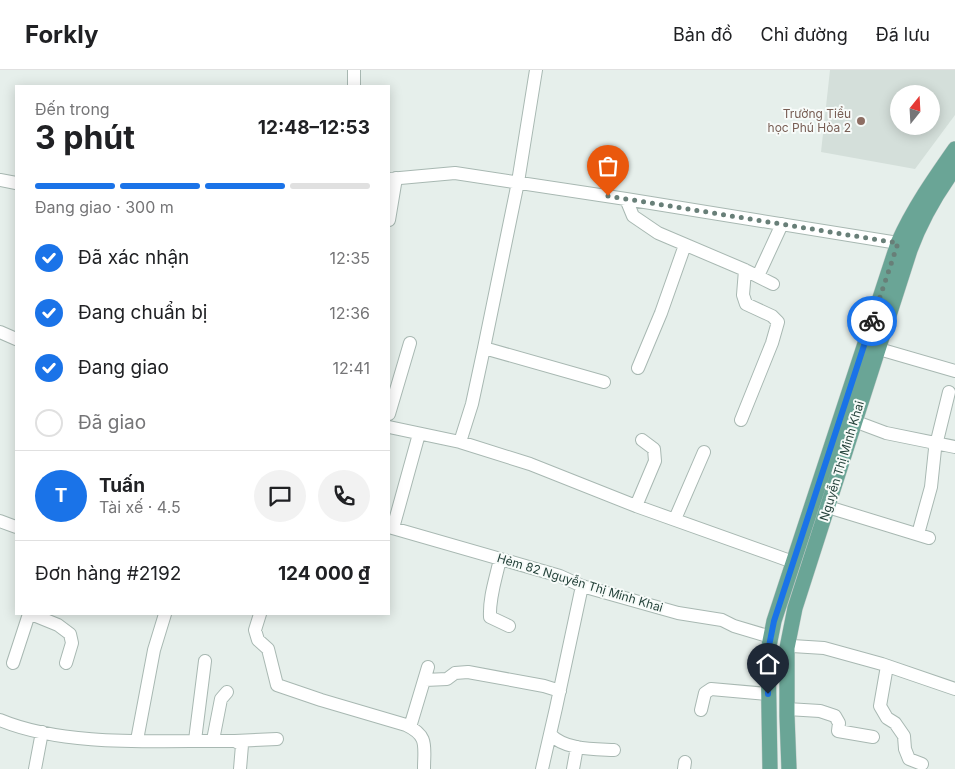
<!DOCTYPE html>
<html lang="vi">
<meta charset="utf-8">
<style>
:root{--surface:#fff;--page:#f2f2f2;--text:#202124;--muted:#757577;--line:#e0e0e0;--accent:#1a73e8}
body{margin:0;font-family:Inter,sans-serif;background:var(--page);color:var(--text);height:100vh;display:flex;flex-direction:column;font-size:19px;white-space:nowrap}
*{box-sizing:border-box;margin:0}
p{font-size:16px;color:var(--muted)}
.icon{flex:none;width:28px;height:28px;fill:none;stroke:currentColor;stroke-width:2;stroke-linecap:round;stroke-linejoin:round}
.map{position:relative;flex:1;overflow:hidden}
.panel{position:absolute;left:15px;top:15px;width:375px;height:530px;display:flex;flex-direction:column;background:var(--surface);border-radius:0px;box-shadow:0 2px 12px #0003}
.panel>*{flex:none}
.needle{width:32px;rotate:18deg}
.fabs{position:absolute;left:890px;top:15px;display:grid;gap:10px}
.fabs a{display:grid;place-items:center;width:50px;height:50px;border-radius:50%;background:var(--surface);box-shadow:0 2px 12px #0003;font-size:25px}
.pin{position:absolute;display:grid;place-items:center;width:42px;height:42px;color:#fff;margin:-51px -21px;border-radius:50% 50% 50% 0;rotate:-45deg;box-shadow:0 0 5px #0007}
.pin .icon{rotate:45deg}
.courier{position:absolute;display:grid;place-items:center;width:50px;height:50px;margin:-25px;border:4px solid #1a73e8;border-radius:50%;background:#fff;color:#222;box-shadow:0 1px 6px #0007}
.overview em{font-style:normal;font-weight:700}
.overview div{display:flex;flex-direction:column-reverse}
.overview{display:flex;align-items:center;justify-content:space-between;height:85px;padding:0 20px}
h1{font-size:32px;font-weight:700;line-height:38px}
.bar{display:grid;grid-template-columns:repeat(4,1fr);gap:8px 5px;align-content:center;height:60px;padding:0 20px}
.bar i{height:6px;border-radius:4px;background:var(--line)}
.bar .selected{background:var(--accent)}
.bar p{grid-column:span 4}
.line{display:flex;align-items:center;gap:12px;padding:0 20px;border-top:1px solid var(--line)}
.line div{flex:1}
.round{display:grid;place-items:center;flex:none;width:52px;height:52px;border-radius:26px;background:var(--page)}
ol{padding:0 20px;list-style:none}
li{display:flex;align-items:center;gap:15px;height:55px}
li p{margin-inline-start:auto}
li .icon{padding:5px;border-radius:50%;background:var(--accent);color:#fff;stroke-width:4}
li:last-child{color:var(--muted)}
li i{width:28px;height:28px;border:2px solid var(--line);border-radius:50%}
header{display:flex;align-items:center;gap:30px;box-sizing:border-box;height:70px;padding:0 25px;background:var(--surface);border-bottom:1px solid var(--line)}
header strong{font-size:24px}
nav{display:flex;gap:28px;margin-inline-start:auto;font-size:18px}
.map>svg:first-child{display:block}
</style>
<header>
<strong>Forkly</strong>
<nav><a>Bản đồ</a><a>Chỉ đường</a><a>Đã lưu</a></nav>
</header>
<div class="map">
<svg width="955" height="699" viewBox="0 0 955 699">
<rect width="100%" height="100%" fill="#e6efeb"/>
<path fill="#d4dfda" fill-rule="evenodd" d="M830,0H955V45L915,99L821,82ZM899,24H931V56H899Z"/>
<g fill="none" stroke-linecap="round" stroke-linejoin="round">
<defs>
<path id="minor" d="M354,15V0
M389,109L455,103L626,129L898,173
M0,110L16,113
M626,129L633,146L658,163L745,200L773,214
M389,150L396,108
M758,206L782,154
M0,262L16,269
M484,278L604,312
M879,279L955,301
M638,298L661,243L685,175
M389,344L410,273
M741,350L772,273L778,252L772,246L746,234L743,225L745,200
M854,351L886,363L955,377
M389,357L460,372L530,394L636,436L793,492
M460,372L472,334L484,278L518,112L536,0
M636,436L655,391L654,379L642,370
M828,437L929,468
M675,449L704,382
M0,451L16,457
M389,457L560,506L582,516L678,543L722,550L734,556L771,567
M393,458L419,364
M918,464L931,417L935,379L949,322
M500,489C496,508 489,527 490,547L509,556
M31,544L58,555L70,564L72,573L66,593
M260,544L255,560L258,570L268,579L277,615L321,630L406,655C429,666 424,676 424,699
M787,578L792,576L824,578L882,594L955,619
M13,593L29,544
M887,596L880,636L887,648L895,653L904,666L905,679L909,689L922,694
M425,610L447,609L455,603L468,602L544,616L560,621
M787,639L820,641L835,646L839,653L838,661L873,667
M701,640L705,623L711,619L768,624
M0,650C67,678 163,670 235,671L242,675L240,699
M410,657L428,597
M550,664C565,680 593,679 614,680
M137,670L154,580L165,544
M195,670L205,591
M213,670L221,629L227,622
M235,671L277,669
M35,699L42,662
M542,699L556,638L582,516
M573,699L577,677
M684,699L685,692"/>
<path id="major" d="M770,699L768,581L774,551L898,173C913,139 934,109 955,79
M789,699L787,646V578L795,538L910,180C921,150 936,124 955,98"/>
</defs>
<use href="#minor" stroke="#a8b8b2" stroke-width="14"/>
<use href="#major" stroke="#c2cac8" stroke-width="16"/>
<use href="#minor" stroke="#fff" stroke-width="12"/>
<use href="#major" stroke="#6aa596" stroke-width="15"/>
</g>
<g fill="none" stroke-linecap="round" stroke-linejoin="round">
<path stroke="#687f78" stroke-width="5" stroke-dasharray="0 9" d="M608,126L898,173L872,251"/>
<path stroke="#1a73e8" stroke-width="6" d="M768,624V581L774,551L872,251"/>
</g>
<circle fill="#8d6e63" stroke="#f7fbf9" stroke-width="2" cx="861" cy="51" r="5"/>
<g text-anchor="middle" stroke-width="4" stroke-linejoin="round" paint-order="stroke">
<g font-size="12" fill="#785e54" stroke="#f7fbf9" text-anchor="end">
<text x="851" y="48">Trường Tiểu<tspan x="851" dy="14">học Phú Hòa 2</tspan></text>
</g>
<g font-size="12" fill="#24423a" stroke="#f7fbf9">
<text transform="translate(842 391) rotate(-73)" y="4">Nguyễn Thị Minh Khai</text>
<text transform="translate(580 513) rotate(17)" y="4">Hẻm 82 Nguyễn Thị Minh Khai</text>
</g>
</g>
</svg>
<div class="fabs">
<a><svg class="needle" viewBox="-14 -14 28 28"><path d="M0-13l5 13h-10z" fill="#e53935"/><path d="M0 13l5-13h-10z" fill="#757577"/></svg></a>
</div>
<div class="pin" style="left:608px;top:126px;background:#ea580c"><svg class="icon" aria-label="bag" viewBox="0 0 24 24"><path d="M5 8h14l-1 12H6zM9 8a3 3 0 0 1 6 0"/></svg></div>
<div class="pin" style="left:768px;top:624px;background:#1f2937"><svg class="icon" aria-label="home" viewBox="0 0 24 24"><path d="M3 11l9-7 9 7M6 9v11h12V9"/></svg></div>
<div class="courier" style="left:872px;top:251px"><svg class="icon" aria-label="bike" viewBox="0 0 24 24"><circle cx="6" cy="16" r="4"/><circle cx="18" cy="16" r="4"/><path d="M6 16l4-8h5l3 8M10 8l3 8H6M13 5h3"/></svg></div>
<section class="panel">
<div class="overview"><div><h1>3 phút</h1><p>Đến trong</p></div><em>12:48–12:53</em></div>
<div class="bar"><i class="selected"></i><i class="selected"></i><i class="selected"></i><i></i><p>Đang giao · 300 m</p></div>
<ol>
<li><svg class="icon" aria-label="check" viewBox="0 0 24 24"><path d="M5 12l5 5 9-10"/></svg>Đã xác nhận<p>12:35</p></li>
<li><svg class="icon" aria-label="check" viewBox="0 0 24 24"><path d="M5 12l5 5 9-10"/></svg>Đang chuẩn bị<p>12:36</p></li>
<li><svg class="icon" aria-label="check" viewBox="0 0 24 24"><path d="M5 12l5 5 9-10"/></svg>Đang giao<p>12:41</p></li>
<li><i></i>Đã giao</li>
</ol>
<div class="line" style="height:90px"><b class="round" style="background:var(--accent);color:#fff">T</b><div><b>Tuấn</b><p>Tài xế · 4.5</p></div><a class="round"><svg class="icon" aria-label="chat" viewBox="0 0 24 24"><path d="M4 5h16v11H9l-5 4z"/></svg></a><a class="round"><svg class="icon" aria-label="phone" viewBox="0 0 24 24"><path d="M5 4h4l2 5-3 2q2 4 5 5l2-3 5 2v4C11 20 4 13 5 4z"/></svg></a></div>
<div class="line" style="height:65px"><div>Đơn hàng #2192</div><b>124 000 ₫</b></div>
</section>
</div>
